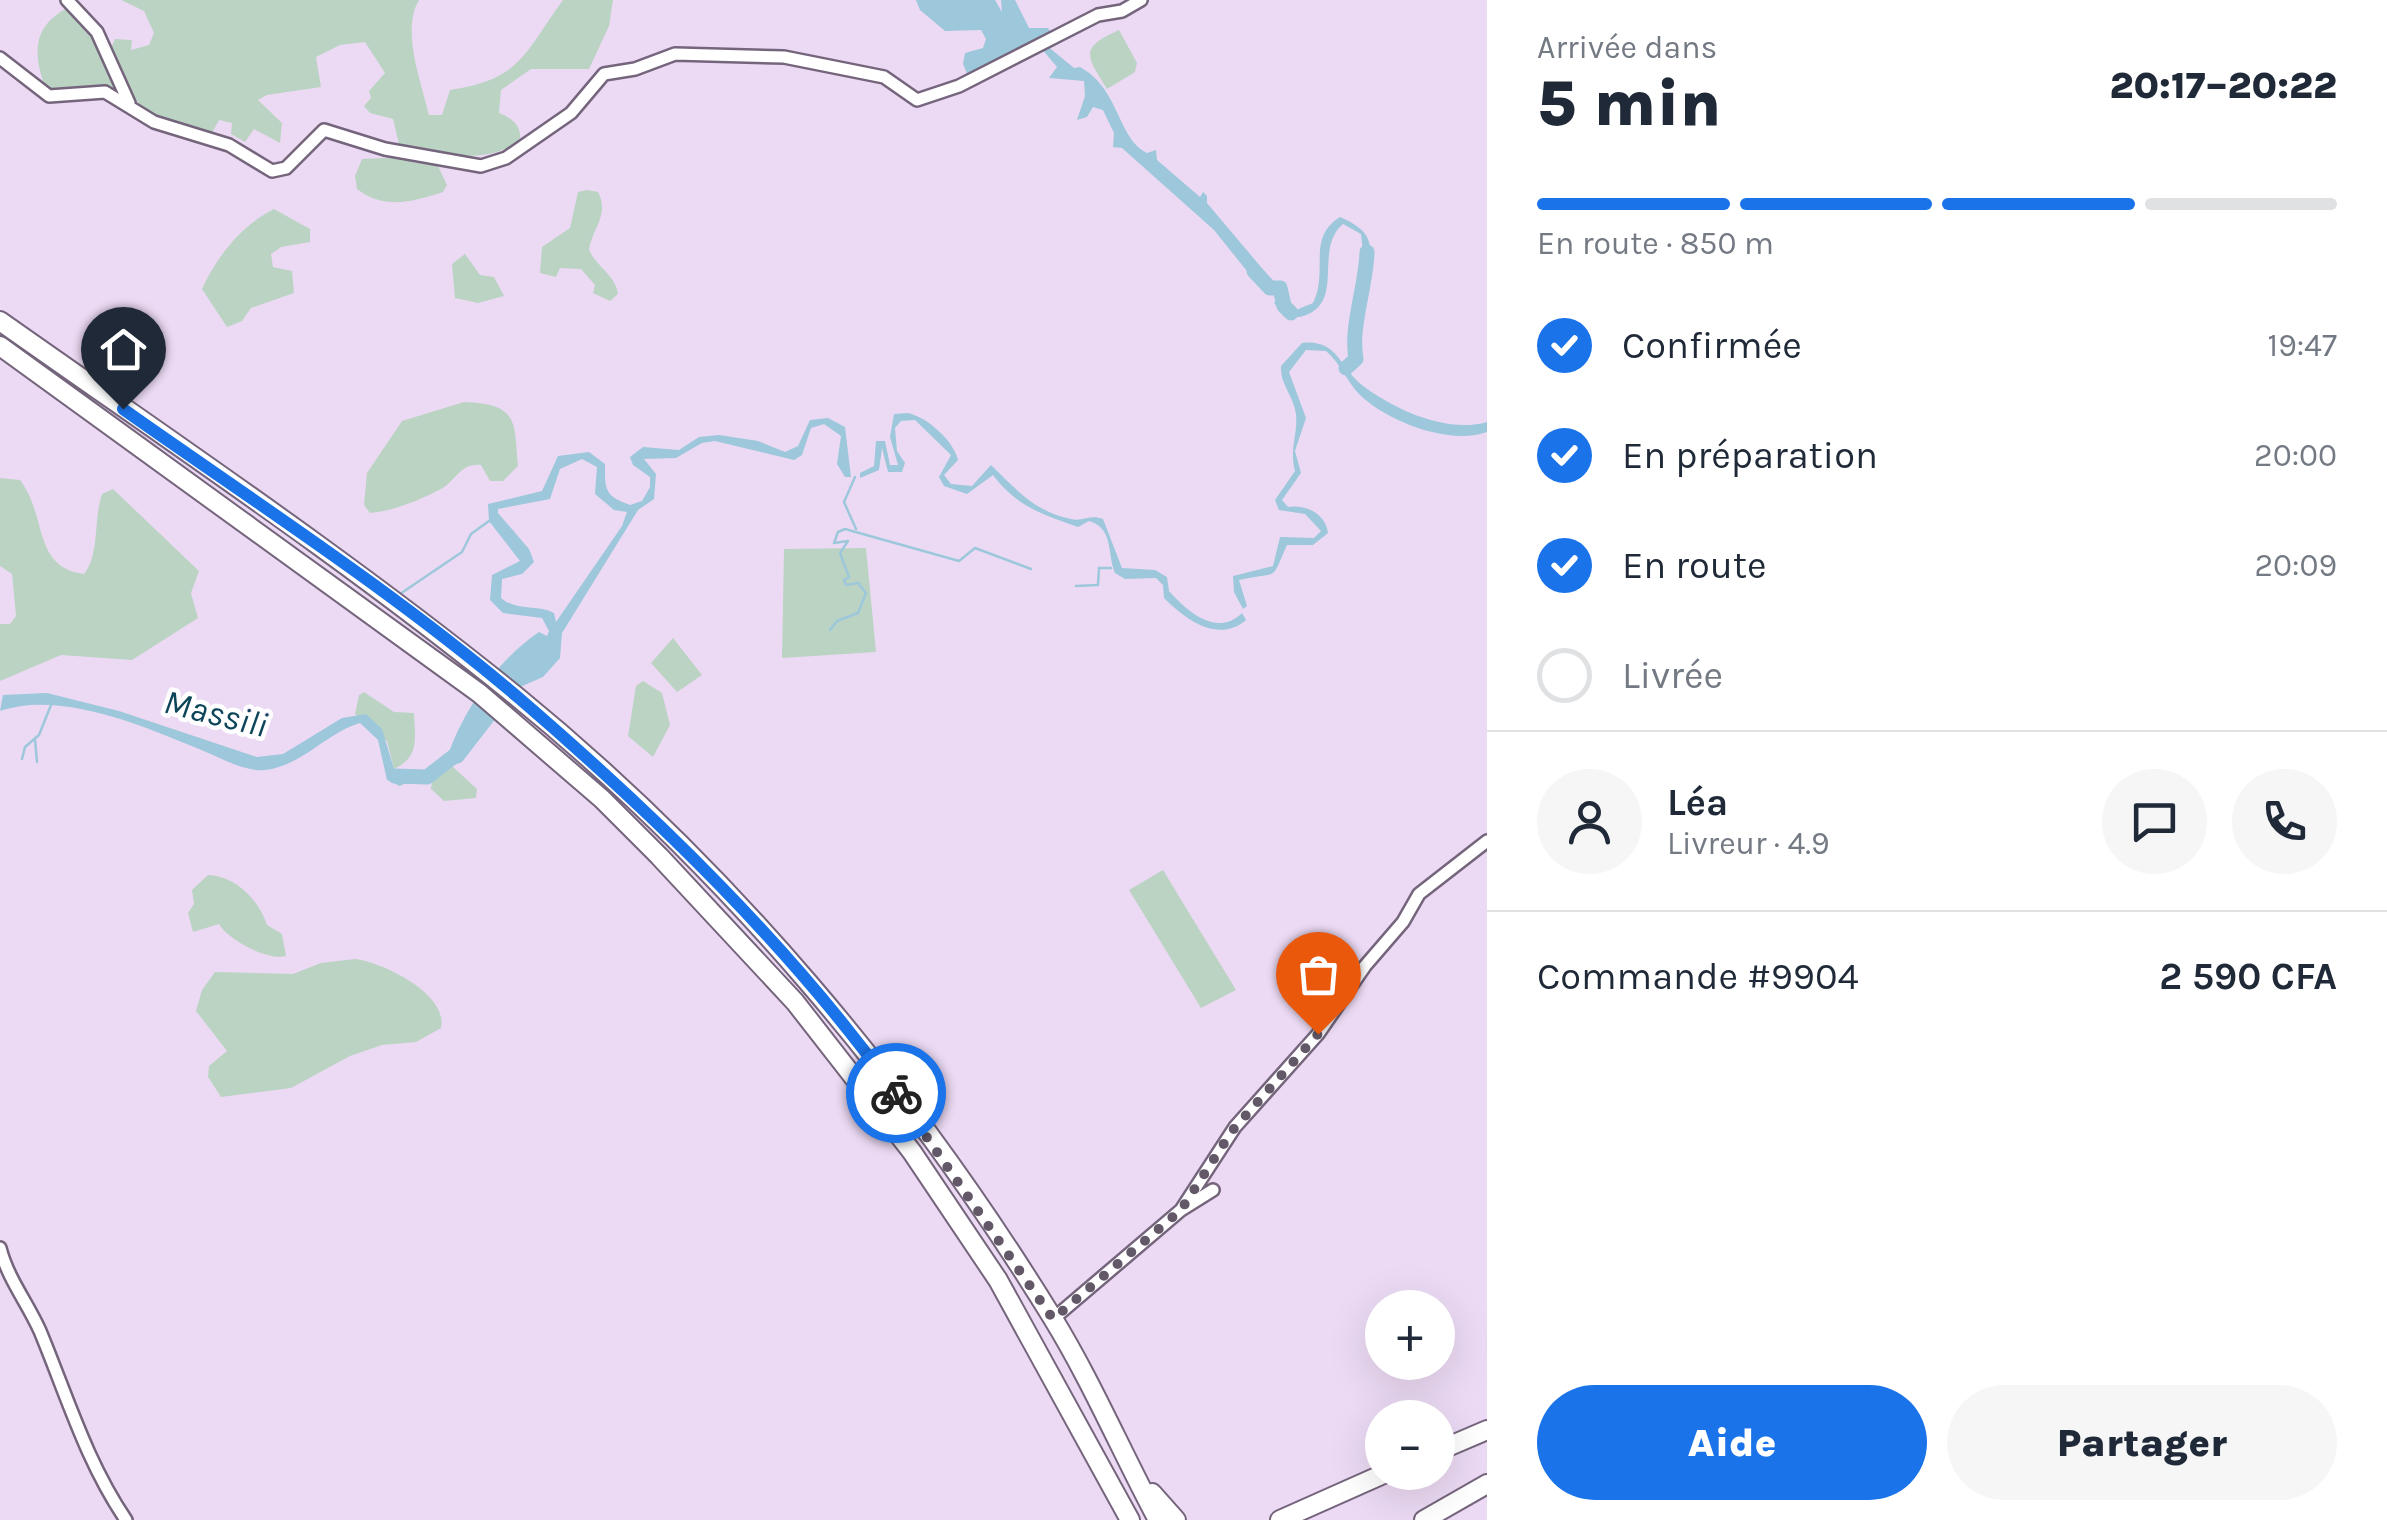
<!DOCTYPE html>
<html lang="fr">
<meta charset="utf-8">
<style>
:root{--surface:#fff;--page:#f6f6f7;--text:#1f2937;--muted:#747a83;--line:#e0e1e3;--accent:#1a73e8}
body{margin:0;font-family:Karla,sans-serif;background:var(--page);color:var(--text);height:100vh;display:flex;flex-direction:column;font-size:38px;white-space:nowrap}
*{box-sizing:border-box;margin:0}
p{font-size:32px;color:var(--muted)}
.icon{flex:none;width:55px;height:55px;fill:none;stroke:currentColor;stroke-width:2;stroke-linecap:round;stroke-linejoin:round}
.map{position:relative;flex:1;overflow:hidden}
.side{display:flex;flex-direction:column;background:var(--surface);width:900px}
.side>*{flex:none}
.tools{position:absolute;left:1365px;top:1290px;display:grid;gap:20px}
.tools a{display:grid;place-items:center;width:90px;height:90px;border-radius:50%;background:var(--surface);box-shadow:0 10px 40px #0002;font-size:50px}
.pin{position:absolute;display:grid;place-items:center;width:85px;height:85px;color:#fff;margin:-102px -42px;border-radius:50% 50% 50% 0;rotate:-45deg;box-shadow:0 0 10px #0007}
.pin .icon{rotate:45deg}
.courier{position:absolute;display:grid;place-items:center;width:100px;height:100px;margin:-50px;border:8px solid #1a73e8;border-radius:50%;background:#fff;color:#222;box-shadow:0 2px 12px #0007}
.overview em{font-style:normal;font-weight:800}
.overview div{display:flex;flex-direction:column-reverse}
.overview{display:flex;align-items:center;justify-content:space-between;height:170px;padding:0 50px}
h1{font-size:65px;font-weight:800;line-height:75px}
.bar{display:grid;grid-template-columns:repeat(4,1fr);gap:15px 10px;align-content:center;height:120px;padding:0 50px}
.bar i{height:12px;border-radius:8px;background:var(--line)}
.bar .active{background:var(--accent)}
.bar p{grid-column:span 4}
.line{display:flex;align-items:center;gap:25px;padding:0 50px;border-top:2px solid var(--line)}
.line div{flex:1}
.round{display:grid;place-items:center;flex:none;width:105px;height:105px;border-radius:52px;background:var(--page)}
ol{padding:0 50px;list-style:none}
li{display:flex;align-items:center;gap:30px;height:110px}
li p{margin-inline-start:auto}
li .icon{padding:10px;border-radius:50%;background:var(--accent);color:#fff;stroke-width:4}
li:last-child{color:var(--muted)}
li i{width:55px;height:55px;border:5px solid var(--line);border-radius:50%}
.cta{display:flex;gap:20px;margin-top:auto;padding:20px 50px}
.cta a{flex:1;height:115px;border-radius:60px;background:var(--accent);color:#fff;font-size:40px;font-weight:800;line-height:115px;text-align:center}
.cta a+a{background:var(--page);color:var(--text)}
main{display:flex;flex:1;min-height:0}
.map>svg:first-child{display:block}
</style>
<main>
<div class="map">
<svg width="1487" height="1520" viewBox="0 0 1487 1520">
<rect width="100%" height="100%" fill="#ecdaf4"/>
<path fill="#bbd3c3" d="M121,0H419C401,30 421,81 429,115H442L450,90C521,80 525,52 563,0H613L609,26L589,69H531L501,90L499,113C512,118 522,126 520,141C483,166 441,154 399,144L393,119L370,113L364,106L371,98L369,91L385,73L365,42L340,45L316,57L321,87L267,95L258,100L282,123L280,143L254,129L245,142L231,134L232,123L219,120L208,140L150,120L128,88L53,92L45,87C31,48 35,23 73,5L109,52L115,39L132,40L131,50L149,45L154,33L144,11Z
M1119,30L1137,63L1135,72L1107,89C1086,55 1079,48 1119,30Z
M409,157L411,162L438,166L447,185L443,192C413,202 384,210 357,189L355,176L362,159Z
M587,190L598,192C610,215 592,228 589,250C597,267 616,276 618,294L610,301L593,293L595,285L581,269L560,268L556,277L540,273L542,247L570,228L578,192Z
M274,209L310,229V242L281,247L271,254L273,267L292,271L294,293L251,308L242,321L227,327L202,289C217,256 242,225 274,209Z
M465,254L480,275L494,277L504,296L478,303L455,298L452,264Z
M464,402C519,404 514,421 518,466L503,481H490L481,465C460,463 457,480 441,489C420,500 393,511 370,513L364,505L367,473L402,421Z
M0,478L20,480C48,517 32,567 84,574C100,554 93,521 102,494L113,489L199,571L191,593L198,618L132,660L61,655L0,681V624H10L16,616L12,574L0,566Z
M866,548L876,652L782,658L784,549Z
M673,638L702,675L677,692L651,663Z
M643,681L662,693L670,725L653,757L628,736L636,686Z
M364,692L394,712L414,713C415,738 420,757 394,769L387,741L355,714L359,695Z
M451,765L477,789L476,798L444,801L431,789L433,773Z
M1163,870L1236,990L1201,1008L1129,890Z
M208,875C236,876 259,900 267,925L282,934L286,956C268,961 228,940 219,924L193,932L188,913L194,904L192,890Z
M355,959C382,962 449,994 441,1028L416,1042L382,1045L350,1056L291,1088L221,1097L208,1077L209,1066L227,1051L196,1011L202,990L215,972L293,974L321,963Z"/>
<path fill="#9dc7da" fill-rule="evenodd" d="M916,0H995L1002,12L1001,0H1015L1029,28H1048L1053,36L969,78L963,64L965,53L983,48L986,39L981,30L945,31L920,10Z
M1046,45L1074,68L1080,67C1120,89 1117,138 1147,153L1156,150L1157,160L1200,197L1203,192L1207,196V203L1266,273L1267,284L1259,286L1214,230L1122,148L1113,147L1114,133L1103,110L1093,107L1087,117L1077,120L1085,96L1084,81L1049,78L1057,67L1041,48Z
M1340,217C1365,228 1378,240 1365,271L1361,234L1343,224C1312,250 1348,305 1300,317L1283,315L1274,303L1280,297L1296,310L1313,303C1329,272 1306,238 1340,217Z
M1302,343C1338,339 1339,367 1362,385C1393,409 1447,434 1487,422V432C1448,446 1385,420 1359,394C1346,380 1341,364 1326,351L1306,350L1289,372L1306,418L1295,451L1301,473L1282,500L1288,507C1306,504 1326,514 1328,533L1313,545H1287C1270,583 1281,571 1239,580L1247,606L1243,609L1234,592L1233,576L1273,566L1280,537L1314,538L1321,531L1305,514L1279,510L1275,500L1295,471C1289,447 1298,436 1296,414C1294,396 1280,385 1281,366Z
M908,413C927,417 954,441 958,460L944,475L951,484L972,486L991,465C1016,489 1035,512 1071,519C1083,522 1090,514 1103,519L1122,568L1155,570L1167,577L1169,591C1187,611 1217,638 1242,613L1246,620C1218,644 1185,619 1164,598L1163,585L1156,578L1125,579L1115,573C1107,554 1114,528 1089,521L1078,527C1043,515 1016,506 993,475L967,494L944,486L939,477L951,455L915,420L901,421L895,428L897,451L905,463L902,472H888L882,448L879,470L860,478V473L874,466L876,441H885L890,465H898L890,437L894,414Z
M828,418L845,427L851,477H845L837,464L841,436L824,424L811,428L802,455L794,460L715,441L702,443L676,458L644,459L656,474L654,499L638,510L562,633L560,658L543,677L520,687L462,762L444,769C456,721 495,661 539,632L547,636L549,631L542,618L503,613L490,600L492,575L520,561L489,521L488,504L542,491L558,456L589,452L605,464C605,489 604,496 630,505L642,501L650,487V477L633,465L630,457L643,447L679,450L699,437L719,435L758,441L785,452L798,446L810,420ZM582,459L597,467L595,494L614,510L627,512L622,526L556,622L554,613C537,604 518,612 501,598L502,579L522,574L534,562L529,549L498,513V509L550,499L560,469Z
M47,693L119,711L257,757L283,754L342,718L366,714L382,729L394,769L411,780L400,786L387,780L378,740L360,723C326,733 302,766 265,770C244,772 219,757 199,749C143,726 61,690 0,711L3,695Z"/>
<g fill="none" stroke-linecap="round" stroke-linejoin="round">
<path stroke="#9dc7da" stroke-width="2.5" d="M855,477L844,502L856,529
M1076,586L1098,585L1099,568H1111
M400,594L462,552L471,534L489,521
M830,630L837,621L858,613L866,593L858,583L846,585L844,580L849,577L840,553L848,541L834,543L838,532L845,529L959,561L975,548L1031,569
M35,739L37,762
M22,759L25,747L39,735L51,705"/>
<path stroke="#9dc7da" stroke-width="15" d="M1254,271L1270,288H1280L1284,306L1291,313
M1346,368L1356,359C1350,326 1366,288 1367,252
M395,776L427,777L458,753"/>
<defs>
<path id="minor" d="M67,0L97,32L129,103
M0,58L49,96L105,92L154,122L229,145L272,171L286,168L324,130L385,149L481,166L506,158L571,113L604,74L635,69L675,54L784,57L884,77L917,100L959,86L1098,15L1122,11L1141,0
M1181,1210L1235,1127L1318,1034L1365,966L1403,922L1419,894L1487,841
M0,1248C8,1279 27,1302 40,1331C67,1396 86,1461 126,1520
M1053,1319L1181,1210L1213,1190"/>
<path id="highway" d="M0,321C173,443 351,562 516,696C727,868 909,1085 1052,1317C1092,1382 1122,1453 1158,1520
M0,346L479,693L602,799L659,856L795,1002L912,1152L998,1280L1130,1520
M1438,1451L1487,1430
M1152,1493L1176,1520
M1280,1520L1388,1472
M1424,1520L1487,1484"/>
</defs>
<use href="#minor" stroke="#75657c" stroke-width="16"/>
<use href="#highway" stroke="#75657c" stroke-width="22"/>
<use href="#minor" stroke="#fff" stroke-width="11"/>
<use href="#highway" stroke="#fff" stroke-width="18"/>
</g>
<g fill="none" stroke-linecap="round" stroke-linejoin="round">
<path stroke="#625867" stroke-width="10" stroke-dasharray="0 18" d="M896,1093L1053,1319L1181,1210L1232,1131L1318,1034"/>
<path stroke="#1a73e8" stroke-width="12" d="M123,409C256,503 396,593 520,699C657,817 790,946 896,1093"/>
</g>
<g text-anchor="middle" stroke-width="9" stroke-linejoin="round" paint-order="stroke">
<g font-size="35" font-style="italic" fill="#0d455a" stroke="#fff">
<text transform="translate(216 713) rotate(14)" y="12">Massili</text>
</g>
</g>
</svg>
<div class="tools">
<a>+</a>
<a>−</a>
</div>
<div class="pin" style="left:1318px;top:1034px;background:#ea580c"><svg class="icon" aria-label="bag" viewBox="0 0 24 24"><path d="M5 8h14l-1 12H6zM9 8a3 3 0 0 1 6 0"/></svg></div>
<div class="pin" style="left:123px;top:409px;background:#1f2937"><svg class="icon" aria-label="home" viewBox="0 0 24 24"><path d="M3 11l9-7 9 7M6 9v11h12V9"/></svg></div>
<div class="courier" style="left:896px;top:1093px"><svg class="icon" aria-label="bike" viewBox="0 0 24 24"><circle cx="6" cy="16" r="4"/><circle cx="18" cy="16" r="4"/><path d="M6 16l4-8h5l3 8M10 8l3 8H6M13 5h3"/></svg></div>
</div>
<section class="side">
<div class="overview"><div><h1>5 min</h1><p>Arrivée dans</p></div><em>20:17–20:22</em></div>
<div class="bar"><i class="active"></i><i class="active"></i><i class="active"></i><i></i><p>En route · 850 m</p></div>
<ol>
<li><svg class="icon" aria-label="check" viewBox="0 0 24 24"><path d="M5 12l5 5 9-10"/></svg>Confirmée<p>19:47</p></li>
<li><svg class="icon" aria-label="check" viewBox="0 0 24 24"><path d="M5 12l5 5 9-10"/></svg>En préparation<p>20:00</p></li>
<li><svg class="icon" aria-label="check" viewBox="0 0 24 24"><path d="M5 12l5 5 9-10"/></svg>En route<p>20:09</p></li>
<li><i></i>Livrée</li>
</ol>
<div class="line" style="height:180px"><a class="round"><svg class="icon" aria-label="person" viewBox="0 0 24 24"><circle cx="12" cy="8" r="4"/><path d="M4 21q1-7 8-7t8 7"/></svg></a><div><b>Léa</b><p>Livreur · 4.9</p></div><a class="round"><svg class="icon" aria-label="chat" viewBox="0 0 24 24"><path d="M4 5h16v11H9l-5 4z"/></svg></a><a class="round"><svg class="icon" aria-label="phone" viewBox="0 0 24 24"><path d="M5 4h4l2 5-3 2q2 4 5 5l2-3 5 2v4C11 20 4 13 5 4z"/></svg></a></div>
<div class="line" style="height:130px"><div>Commande #9904</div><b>2 590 CFA</b></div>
<div class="cta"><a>Aide</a><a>Partager</a></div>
</section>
</main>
